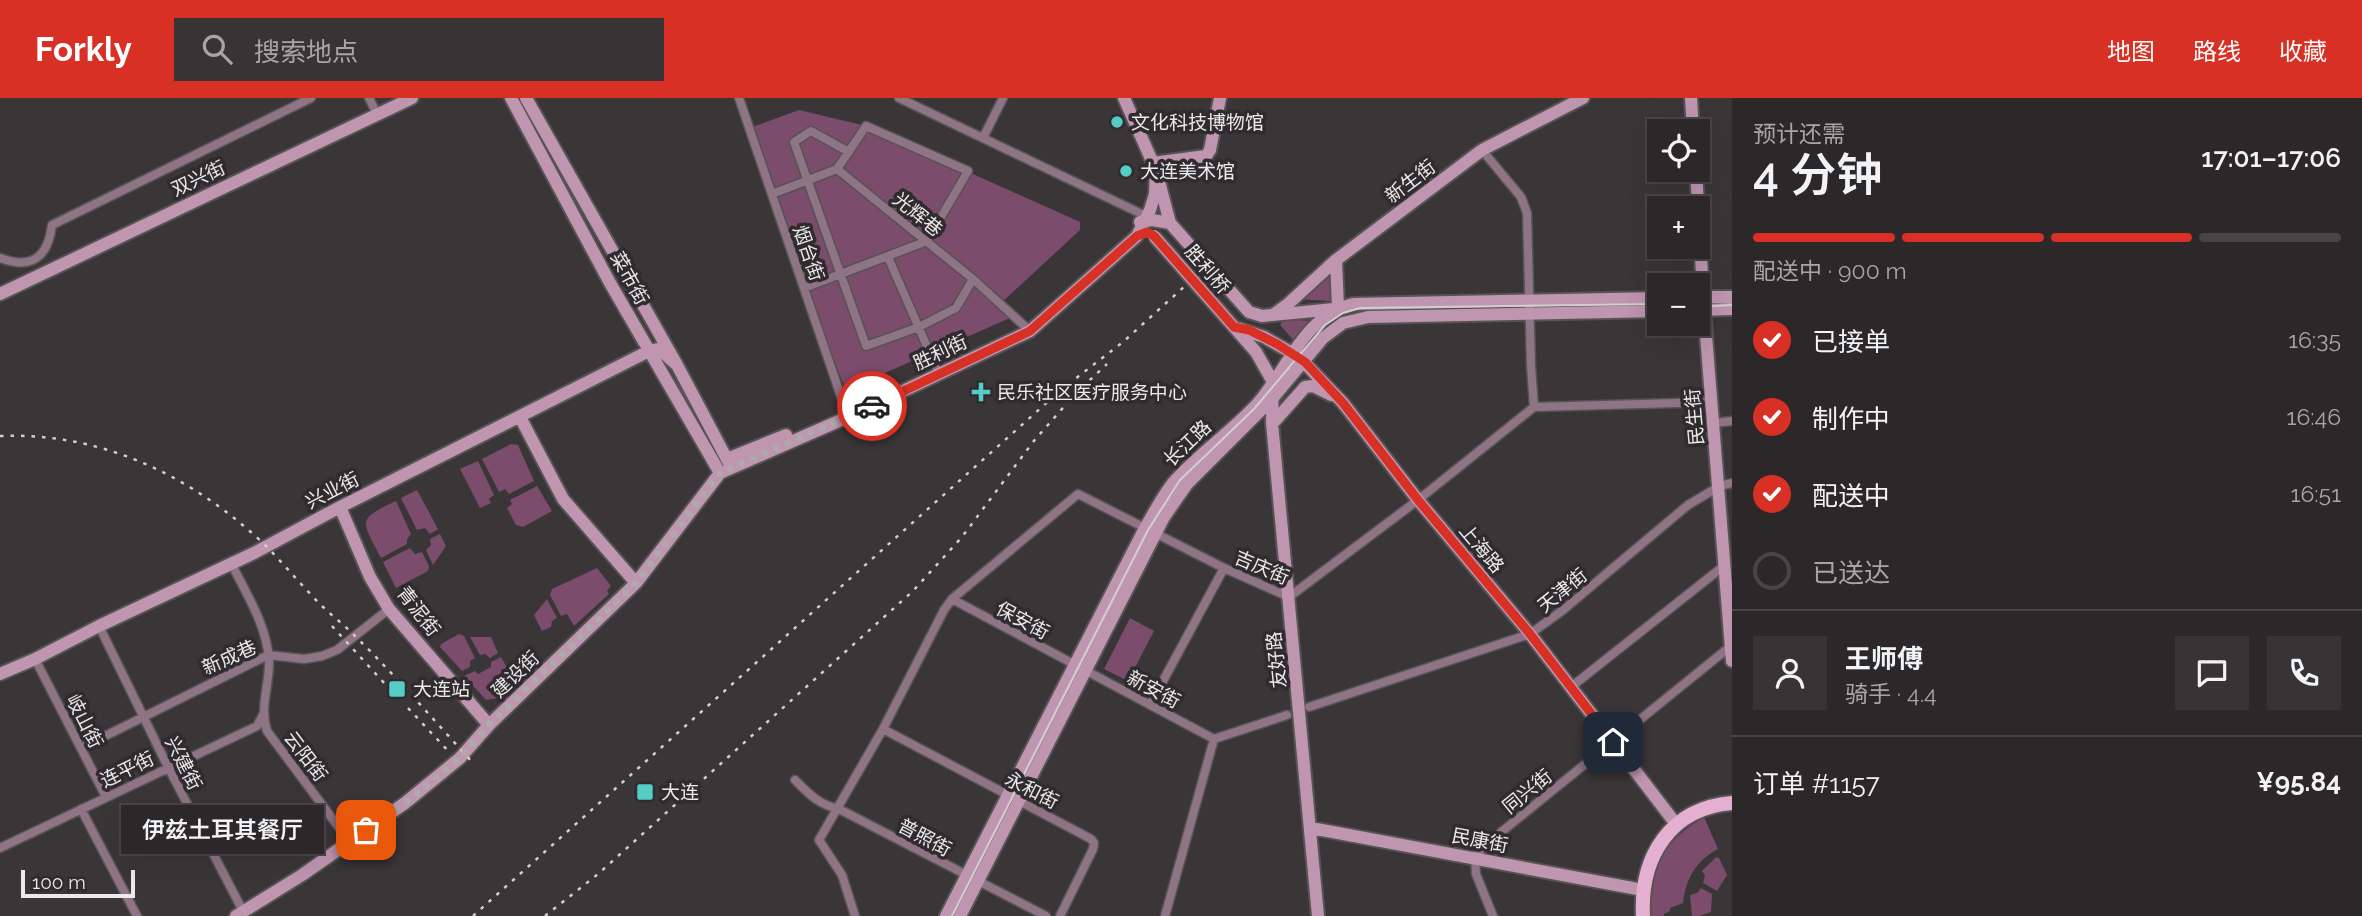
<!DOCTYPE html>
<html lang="zh">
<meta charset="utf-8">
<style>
:root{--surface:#2c282a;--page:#383436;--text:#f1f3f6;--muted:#a6a6a8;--line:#484447;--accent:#d93025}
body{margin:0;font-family:Raleway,"Noto Sans SC",sans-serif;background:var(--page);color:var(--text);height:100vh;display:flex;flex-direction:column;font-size:26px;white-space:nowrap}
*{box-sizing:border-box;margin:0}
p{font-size:23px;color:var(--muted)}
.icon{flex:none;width:38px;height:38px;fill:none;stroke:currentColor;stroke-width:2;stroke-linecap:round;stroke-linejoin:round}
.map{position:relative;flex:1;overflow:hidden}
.details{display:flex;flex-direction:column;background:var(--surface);width:630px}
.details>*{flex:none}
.tools{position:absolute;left:1647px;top:21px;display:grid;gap:14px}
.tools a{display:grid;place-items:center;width:63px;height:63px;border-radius:0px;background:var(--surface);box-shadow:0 7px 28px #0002,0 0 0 2px var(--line);font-size:35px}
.scale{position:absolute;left:21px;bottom:18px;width:114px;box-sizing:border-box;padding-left:7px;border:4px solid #ece9ea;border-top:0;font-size:19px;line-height:24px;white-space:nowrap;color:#ece9ea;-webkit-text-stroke:5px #2f2b2e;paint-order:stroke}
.pin{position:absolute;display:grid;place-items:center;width:60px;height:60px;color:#fff;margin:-30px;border-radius:14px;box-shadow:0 4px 10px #0006}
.courier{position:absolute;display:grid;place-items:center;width:70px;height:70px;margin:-35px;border:5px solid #d93025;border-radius:50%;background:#fff;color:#222;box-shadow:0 2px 9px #0007}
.bubble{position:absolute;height:49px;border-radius:0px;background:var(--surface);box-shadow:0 7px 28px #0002,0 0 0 2px var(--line);font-size:23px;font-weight:600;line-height:49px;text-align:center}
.overview em{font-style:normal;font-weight:600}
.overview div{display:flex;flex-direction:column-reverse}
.overview{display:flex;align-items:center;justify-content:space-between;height:119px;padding:0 21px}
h1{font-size:46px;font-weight:600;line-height:52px}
.bar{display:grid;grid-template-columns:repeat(4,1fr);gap:10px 7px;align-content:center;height:84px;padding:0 21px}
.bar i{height:9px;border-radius:5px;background:var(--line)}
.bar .on{background:var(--accent)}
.bar p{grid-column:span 4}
.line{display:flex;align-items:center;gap:18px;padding:0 21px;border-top:2px solid var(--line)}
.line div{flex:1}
.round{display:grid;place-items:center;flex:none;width:74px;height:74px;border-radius:0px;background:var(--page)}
ol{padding:0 21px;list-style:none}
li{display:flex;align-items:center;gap:21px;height:77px}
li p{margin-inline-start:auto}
li .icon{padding:7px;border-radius:50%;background:var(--accent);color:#fff;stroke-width:4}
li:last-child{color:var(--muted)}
li i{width:38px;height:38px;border:4px solid var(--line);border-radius:50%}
header{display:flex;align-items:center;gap:42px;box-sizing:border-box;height:98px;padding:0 35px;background:var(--accent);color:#fff}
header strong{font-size:33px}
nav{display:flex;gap:38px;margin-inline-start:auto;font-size:24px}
.search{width:490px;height:63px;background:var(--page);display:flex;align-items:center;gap:18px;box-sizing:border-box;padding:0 24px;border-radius:0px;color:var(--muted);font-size:26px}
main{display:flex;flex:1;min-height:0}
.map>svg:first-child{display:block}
</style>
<header>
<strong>Forkly</strong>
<div class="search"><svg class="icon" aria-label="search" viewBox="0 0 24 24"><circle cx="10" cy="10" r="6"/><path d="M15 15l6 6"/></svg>搜索地点</div>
<nav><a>地图</a><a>路线</a><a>收藏</a></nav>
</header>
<main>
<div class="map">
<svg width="1732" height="818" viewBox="0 0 1732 818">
<rect width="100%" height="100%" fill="#3a3638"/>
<path fill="#7b4c6b" d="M799,12L866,28L1080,124V132L1000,206L998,210L1010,220L846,292L804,190L750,30Z
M1332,173L1334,199L1329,203L1298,201Z
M1284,221L1310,223L1296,245L1280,227Z
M511,346L518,347L534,383L509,396L505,391L499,394L482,361Z
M478,363L494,397L489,401L491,405L480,410L460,371Z
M537,388L552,413L523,429L516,427L507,410L512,406L510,402Z
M417,392L438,431L430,436L425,430L417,432L401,400Z
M396,403L411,436L407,441V446L381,460C362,423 355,422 396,403Z
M440,436L446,448L433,467L426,452L431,447L430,441Z
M410,450L415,456L422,454L429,468L428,473L396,490L383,464Z
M597,470L611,488L607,493L609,496L574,528L567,516L561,518L550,497L552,491Z
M547,501L557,520L552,523L551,529L542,533L534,517Z
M1130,520L1154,533L1128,583L1104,571Z
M459,536L464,538L475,560L470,563V569L462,573L440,549L441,546Z
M470,539H491L498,555L490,560L485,556L480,557Z
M501,559L515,584L498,600L486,602L464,578L475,573L478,576L491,569V564Z
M1704,719L1718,751C1696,763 1686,780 1683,805L1670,810V813L1664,816V818H1649C1652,767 1659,747 1704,719Z
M1716,759L1719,760L1727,777L1717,793L1703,785L1705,778L1702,773Z
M1701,790L1712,796L1711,814L1700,818H1692L1690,797L1697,795Z"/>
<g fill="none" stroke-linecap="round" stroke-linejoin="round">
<defs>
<path id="street" d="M369,0L377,16
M739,0L848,319
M899,0L1146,118
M983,40L1003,0
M1482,52L1521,99L1527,115L1531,268L1534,309
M849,54L811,33L794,44L866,248L919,229L956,210L973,181
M837,71L973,181L1030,233
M772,96L837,71
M888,159L939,276
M0,160C32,172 48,159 52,127L311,0
M804,190L927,143L968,73L866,28L837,71
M1714,325L1732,323
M231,465C246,495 267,528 269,562C270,586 259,609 267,633L349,743
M952,501L1214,641
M99,528L168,669L244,815
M35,561L106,699
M1571,589L1725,467
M1150,607L1224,470
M1309,609L1530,536L1563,512L1688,407L1720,388L1732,385
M883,631L1091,741L1094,745L1093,751L1060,818
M1214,641L1287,617
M81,650L268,557L304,561L322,558L337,552L389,511
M795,682C809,696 819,707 839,711L1046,818
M81,711L137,818
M0,750L257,628L263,617
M855,818L842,777L819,742L883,631L944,512L952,501L1078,396L1224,470L1289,499L1418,402L1534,309L1712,304
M1165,818L1214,641
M1493,818L1476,776L1475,760L1484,748L1732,547"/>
<path id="secondary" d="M511,0L610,185L720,375
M526,0L677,267L730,367
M1124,0L1156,72L1170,125L1249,214L1262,218L1334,211
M1691,0L1693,33
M1153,65L1206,58L1210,52L1220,0
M1696,72L1704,212L1732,563
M1140,124L1152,122L1170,125
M1336,162L1338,210
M0,196L412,0
M1698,199H1732
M1698,212L1732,211
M1273,217L1288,206L1336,162L1482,52L1583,0
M1234,229L1264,239L1299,259L1343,305L1418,402L1530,536L1676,726
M1234,229L1256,254L1273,284L1272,325L1318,818
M520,319L563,401L636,485
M1273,325L1305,289L1313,288L1331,297
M727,361L786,337
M340,409L370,479L389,511L489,627
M0,576L35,561L99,528L254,455L340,409L649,253L659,251L677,267
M1311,730L1643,792
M236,818L302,777L405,705L460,660L489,627L636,485L720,375L848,319L1030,233L1137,138L1150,112L1155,96L1156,72
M946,818L1145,430C1154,415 1162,399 1173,385C1199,355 1233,333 1259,304C1288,270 1305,217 1353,206L1659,200
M960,818L1164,419L1187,386L1272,301L1323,240L1343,225L1368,219L1659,213"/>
<path id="primary" d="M1643,818C1640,759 1670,710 1732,705"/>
</defs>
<use href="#street" stroke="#565354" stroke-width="11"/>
<use href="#secondary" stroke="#565354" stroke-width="16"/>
<use href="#primary" stroke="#565354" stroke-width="18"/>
<use href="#street" stroke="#8e7484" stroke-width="8"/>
<use href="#secondary" stroke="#bf95b0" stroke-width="12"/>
<use href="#primary" stroke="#e5afd1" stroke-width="14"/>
<path stroke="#d2cfd0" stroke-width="2" d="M1698,209L1732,207
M952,818L1148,432L1180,382L1254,311L1325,227L1343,215L1360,210L1659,206"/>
<path stroke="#d2cfd0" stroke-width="2.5" stroke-dasharray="3.5 7" stroke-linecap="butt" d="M0,338C101,334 190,377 263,445C283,465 301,487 321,507C331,517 342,525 352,535C394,576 433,621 472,664
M332,528L386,587
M408,610L451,656
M473,818L1062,291L1123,244L1207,168
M545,818L598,776L913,493L962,439L1033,344L1075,296L1107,266"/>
<defs>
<path id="secondary-bridge" d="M1154,138L1234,229"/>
</defs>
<use href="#secondary-bridge" stroke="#565354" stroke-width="16" stroke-linecap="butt"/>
<use href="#secondary-bridge" stroke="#bf95b0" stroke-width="12"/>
</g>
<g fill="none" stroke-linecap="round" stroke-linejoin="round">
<path stroke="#aeaaac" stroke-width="7" stroke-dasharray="0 12.6" d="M366,732L405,705L460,660L489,627L636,485L720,375L872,308"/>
<path stroke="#d93025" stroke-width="9" d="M872,308L1030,233L1137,138L1147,134L1154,138L1234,229L1249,232L1277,246L1305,264L1343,305L1418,402L1530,536L1613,644"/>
</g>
<g fill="#54cdc7" stroke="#2f2b2e" stroke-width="2.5">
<circle cx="1117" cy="24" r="7"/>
<circle cx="1126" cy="73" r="7"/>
<path d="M977.5 283.5h7v7h7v7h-7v7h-7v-7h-7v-7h7z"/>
<rect x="388" y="582" width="18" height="18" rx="3.5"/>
<rect x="636" y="685" width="18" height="18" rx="3.5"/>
</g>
<g text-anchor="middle" stroke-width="7" stroke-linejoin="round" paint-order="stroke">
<g font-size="19" fill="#ece9ea" stroke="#2f2b2e" text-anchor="start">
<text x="1131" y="31">文化科技博物馆</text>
<text x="1140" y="80">大连美术馆</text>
<text x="997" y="301">民乐社区医疗服务中心</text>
<text x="413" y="598">大连站</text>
<text x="661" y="701">大连</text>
</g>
<g font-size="19" fill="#ece9ea" stroke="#2f2b2e">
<text transform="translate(198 80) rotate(-25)" y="7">双兴街</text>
<text transform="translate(1410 83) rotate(-37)" y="7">新生街</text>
<text transform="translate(918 116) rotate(39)" y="7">光辉巷</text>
<text transform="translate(809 155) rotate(71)" y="7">烟台街</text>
<text transform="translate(1208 171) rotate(49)" y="7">胜利桥</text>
<text transform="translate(630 180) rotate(61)" y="7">菜市街</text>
<text transform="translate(940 254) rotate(-25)" y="7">胜利街</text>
<text transform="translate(1694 319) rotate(-95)" y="7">民生街</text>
<text transform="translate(1187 345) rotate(-44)" y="7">长江路</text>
<text transform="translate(332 392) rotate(-27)" y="7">兴业街</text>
<text transform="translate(1482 450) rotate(50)" y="7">上海路</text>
<text transform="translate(1262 469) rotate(23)" y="7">吉庆街</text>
<text transform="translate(1562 492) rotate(-39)" y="7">天津街</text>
<text transform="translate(419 513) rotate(52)" y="7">青泥街</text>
<text transform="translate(1023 522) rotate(28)" y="7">保安街</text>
<text transform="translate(229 559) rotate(-24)" y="7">新成巷</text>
<text transform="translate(1276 562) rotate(-96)" y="7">友好路</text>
<text transform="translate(515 576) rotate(-44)" y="7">建设街</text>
<text transform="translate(1154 591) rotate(28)" y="7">新安街</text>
<text transform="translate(85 623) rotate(63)" y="7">岐山街</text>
<text transform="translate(306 658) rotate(53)" y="7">云阳街</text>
<text transform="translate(184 665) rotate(63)" y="7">兴建街</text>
<text transform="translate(127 671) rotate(-26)" y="7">连平街</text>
<text transform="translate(1032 692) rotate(27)" y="7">永和街</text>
<text transform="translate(1527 693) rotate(-39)" y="7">同兴街</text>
<text transform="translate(925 739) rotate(28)" y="7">普照街</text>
<text transform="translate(1480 742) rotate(11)" y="7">民康街</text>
</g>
</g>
</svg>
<div class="tools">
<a><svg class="icon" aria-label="locate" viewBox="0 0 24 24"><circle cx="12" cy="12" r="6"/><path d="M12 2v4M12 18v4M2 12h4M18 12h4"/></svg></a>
<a>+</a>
<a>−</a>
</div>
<div class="scale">100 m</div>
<div class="pin" style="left:366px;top:732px;background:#ea580c"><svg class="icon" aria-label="bag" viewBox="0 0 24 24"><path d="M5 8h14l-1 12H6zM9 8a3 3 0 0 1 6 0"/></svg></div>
<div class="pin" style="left:1613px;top:644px;background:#1f2937"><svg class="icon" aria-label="home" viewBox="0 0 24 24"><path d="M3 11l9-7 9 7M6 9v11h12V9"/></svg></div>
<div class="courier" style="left:872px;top:308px"><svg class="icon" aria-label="car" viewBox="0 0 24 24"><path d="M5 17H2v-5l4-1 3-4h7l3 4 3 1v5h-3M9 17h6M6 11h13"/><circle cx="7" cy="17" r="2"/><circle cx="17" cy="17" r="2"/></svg></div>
<div class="bubble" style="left:121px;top:707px;width:203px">伊兹土耳其餐厅</div>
</div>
<section class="details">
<div class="overview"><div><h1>4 分钟</h1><p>预计还需</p></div><em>17:01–17:06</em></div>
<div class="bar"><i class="on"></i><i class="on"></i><i class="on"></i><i></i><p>配送中 · 900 m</p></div>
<ol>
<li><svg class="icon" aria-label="check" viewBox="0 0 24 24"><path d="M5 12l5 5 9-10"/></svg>已接单<p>16:35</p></li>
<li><svg class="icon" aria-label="check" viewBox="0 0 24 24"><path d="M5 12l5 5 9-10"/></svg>制作中<p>16:46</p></li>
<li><svg class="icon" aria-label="check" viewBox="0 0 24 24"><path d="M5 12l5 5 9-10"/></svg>配送中<p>16:51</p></li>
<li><i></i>已送达</li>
</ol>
<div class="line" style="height:126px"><a class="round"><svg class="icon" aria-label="person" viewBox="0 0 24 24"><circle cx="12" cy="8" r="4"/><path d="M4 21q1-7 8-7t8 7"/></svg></a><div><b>王师傅</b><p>骑手 · 4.4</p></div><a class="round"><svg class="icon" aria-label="chat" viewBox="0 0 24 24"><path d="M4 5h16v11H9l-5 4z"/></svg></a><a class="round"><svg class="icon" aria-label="phone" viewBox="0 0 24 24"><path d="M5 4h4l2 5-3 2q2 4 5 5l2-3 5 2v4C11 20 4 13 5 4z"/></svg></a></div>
<div class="line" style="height:91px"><div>订单 #1157</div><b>¥95.84</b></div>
</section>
</main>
